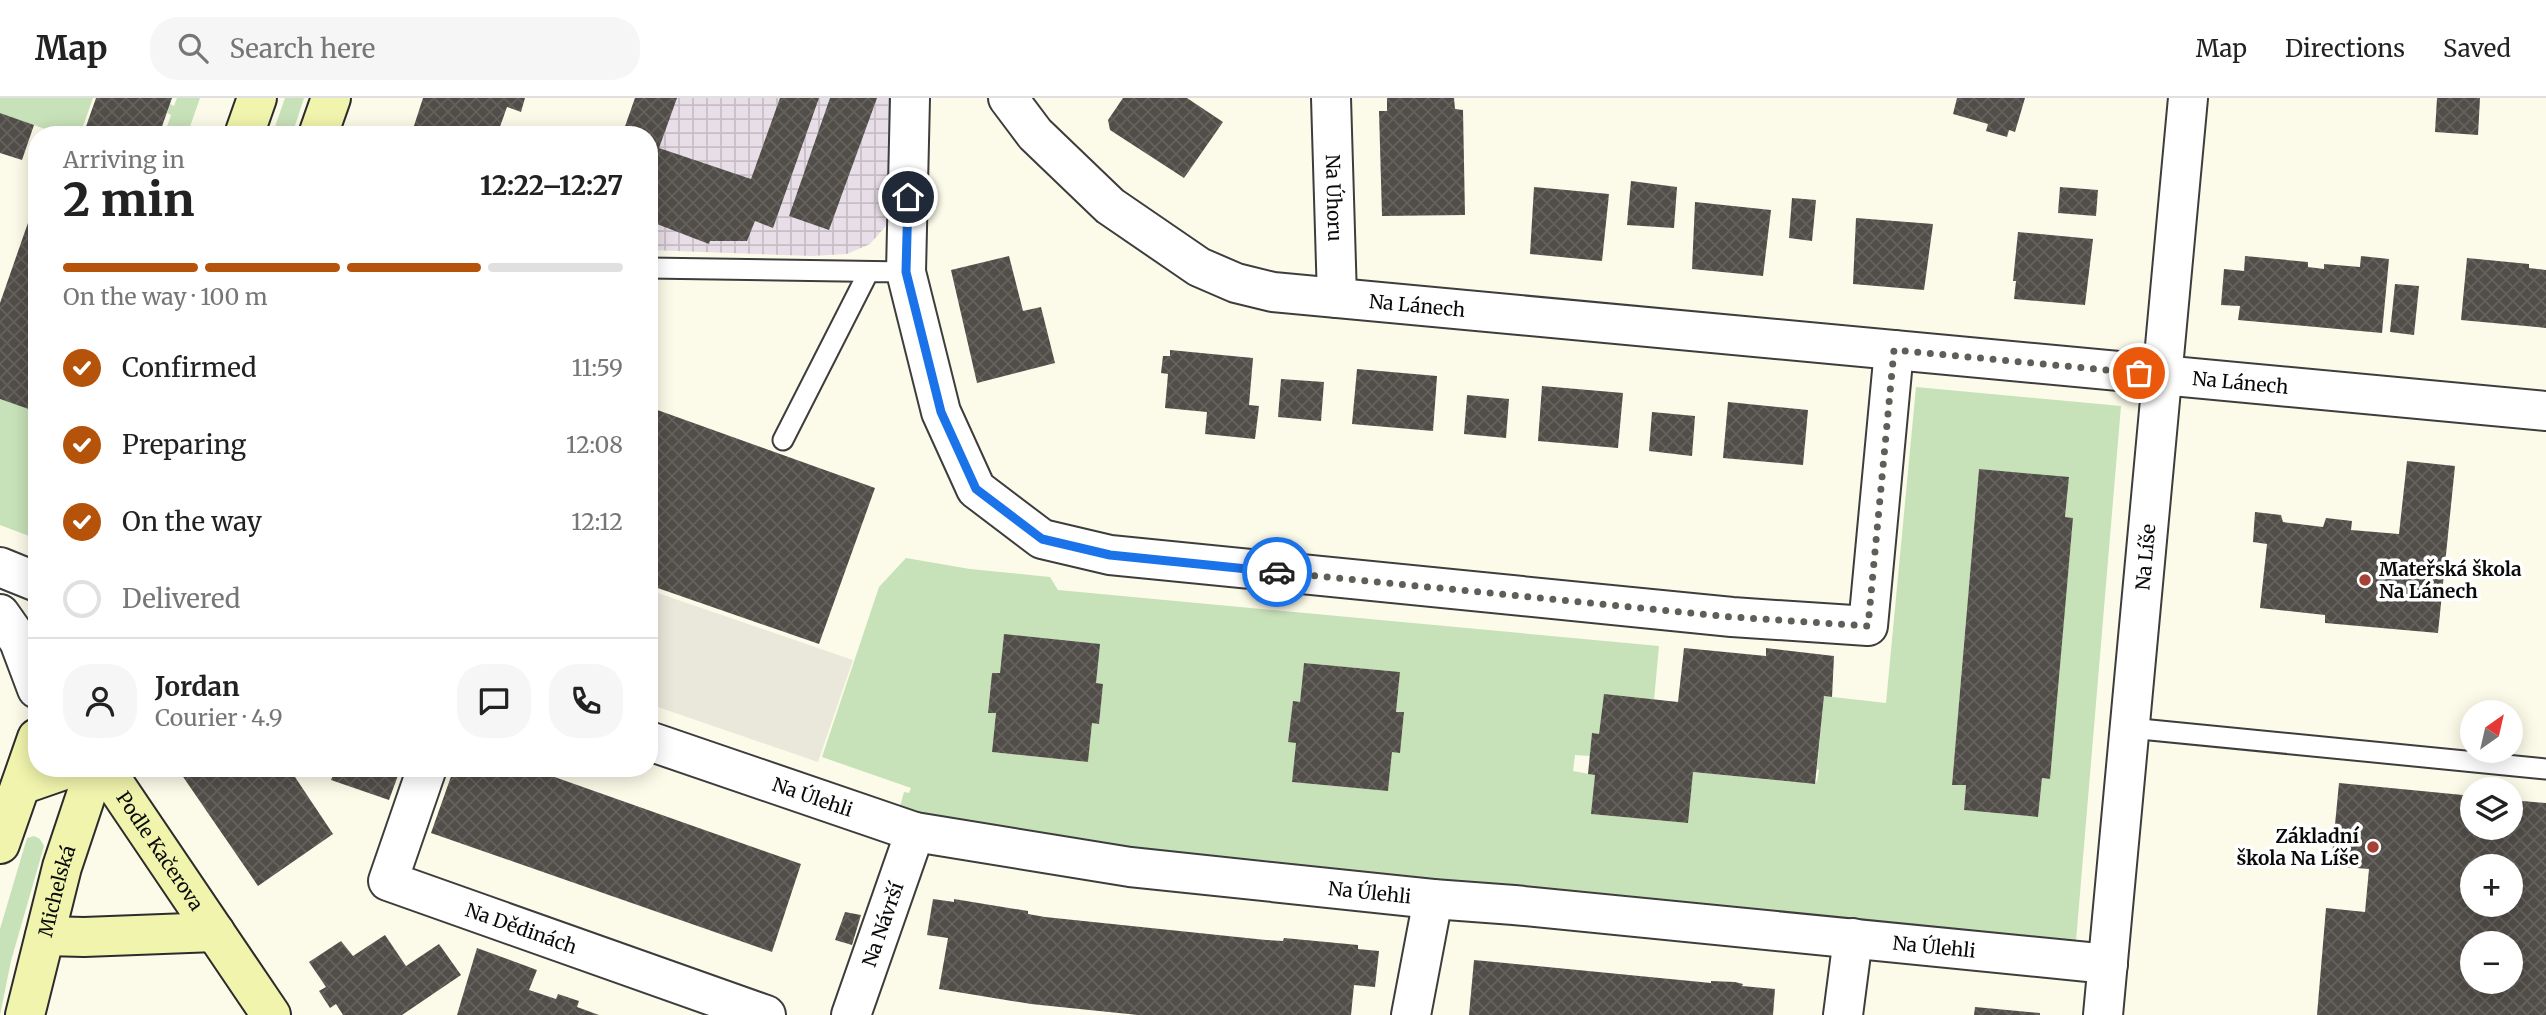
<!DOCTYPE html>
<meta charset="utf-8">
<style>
:root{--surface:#fff;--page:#f6f6f6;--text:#222;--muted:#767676;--line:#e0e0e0;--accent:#b45309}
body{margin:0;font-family:Merriweather,serif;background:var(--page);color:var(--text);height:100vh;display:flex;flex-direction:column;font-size:26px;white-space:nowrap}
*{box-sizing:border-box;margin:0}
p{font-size:23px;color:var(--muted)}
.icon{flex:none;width:38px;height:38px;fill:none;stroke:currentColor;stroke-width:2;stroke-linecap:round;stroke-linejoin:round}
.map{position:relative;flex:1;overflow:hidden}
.drawer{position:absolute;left:28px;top:28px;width:630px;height:651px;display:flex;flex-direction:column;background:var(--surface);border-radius:28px;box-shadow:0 4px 18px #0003}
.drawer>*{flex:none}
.needle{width:46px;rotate:34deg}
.buttons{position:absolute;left:2460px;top:602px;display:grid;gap:14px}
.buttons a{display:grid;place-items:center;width:63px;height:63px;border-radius:50%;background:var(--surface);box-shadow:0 4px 18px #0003;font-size:35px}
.pin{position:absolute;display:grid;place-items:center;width:60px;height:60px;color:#fff;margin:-30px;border:4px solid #fff;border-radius:50%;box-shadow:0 2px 7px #0007}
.courier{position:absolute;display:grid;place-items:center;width:70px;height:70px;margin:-35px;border:5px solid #1a73e8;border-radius:50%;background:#fff;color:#222;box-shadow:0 2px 9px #0007}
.headline em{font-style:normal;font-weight:800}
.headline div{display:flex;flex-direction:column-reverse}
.headline{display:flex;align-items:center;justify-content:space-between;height:119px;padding:0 35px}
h1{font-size:46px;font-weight:800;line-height:52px}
.bar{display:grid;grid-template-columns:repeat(4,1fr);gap:10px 7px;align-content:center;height:84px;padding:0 35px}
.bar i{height:9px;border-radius:5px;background:var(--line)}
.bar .active{background:var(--accent)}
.bar p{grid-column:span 4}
.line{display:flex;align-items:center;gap:18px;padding:0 35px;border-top:2px solid var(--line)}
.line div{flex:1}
.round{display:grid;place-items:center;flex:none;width:74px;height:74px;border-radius:28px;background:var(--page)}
ol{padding:0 35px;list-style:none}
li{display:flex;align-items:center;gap:21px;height:77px}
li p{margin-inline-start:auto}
li .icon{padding:7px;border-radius:50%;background:var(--accent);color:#fff;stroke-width:4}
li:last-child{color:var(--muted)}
li i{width:38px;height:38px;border:4px solid var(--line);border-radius:50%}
header{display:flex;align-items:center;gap:42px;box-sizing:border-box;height:98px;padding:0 35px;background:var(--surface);border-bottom:2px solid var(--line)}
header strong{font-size:33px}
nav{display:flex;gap:38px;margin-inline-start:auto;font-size:24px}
.search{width:490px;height:63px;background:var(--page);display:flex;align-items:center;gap:18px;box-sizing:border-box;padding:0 24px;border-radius:28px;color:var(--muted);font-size:26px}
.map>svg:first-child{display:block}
</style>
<header>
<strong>Map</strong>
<div class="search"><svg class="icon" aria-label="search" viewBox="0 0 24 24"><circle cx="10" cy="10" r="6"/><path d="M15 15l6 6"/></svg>Search here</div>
<nav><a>Map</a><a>Directions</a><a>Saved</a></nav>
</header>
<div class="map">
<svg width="2546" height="917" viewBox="0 0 2546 917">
<defs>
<pattern id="industrial-grid" width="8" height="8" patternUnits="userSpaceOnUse" patternTransform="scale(1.75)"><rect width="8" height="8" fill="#e8dee7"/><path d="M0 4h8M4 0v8" fill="none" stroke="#c6bdc5"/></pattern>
<pattern id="building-cross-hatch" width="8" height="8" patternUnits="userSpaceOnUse" patternTransform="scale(1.75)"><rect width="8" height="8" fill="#514d48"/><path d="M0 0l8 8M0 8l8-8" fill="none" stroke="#65625e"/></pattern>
</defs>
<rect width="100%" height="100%" fill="#fcfbe9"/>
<path fill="url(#industrial-grid)" d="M635,0H896L893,120L870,146L847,156L812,158L649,152V37H622Z"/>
<path fill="#c7e1b8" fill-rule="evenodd" d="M0,0H93L80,37H62L0,15Z
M177,0H200L187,37H164L171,17L167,15L170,6L174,8Z
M285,0H304L292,37H272Z
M1916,289L2121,308L2076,843L2069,848L1209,767L899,712L904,694L909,695L911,690L822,659L879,489L906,460L970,471L1050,479L1058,492L1659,548L1654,602L1604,597L1599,636H1592L1590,658L1575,657L1573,673L1595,677L1592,716L1687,725L1693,674L1814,686L1817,683L1819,672L1817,671L1824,598L1886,605ZM1979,371L2069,380L2065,419L2073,420L2049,681L2042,680L2038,719L1964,712L1966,687H1952ZM1004,536L1096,585L1103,586L1099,625H1092L1088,664L992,654L996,615L988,614L992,575H1000ZM1304,565L1400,574L1396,614L1404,615L1400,654H1392L1388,693L1292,684L1296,645L1288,643L1293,604H1300Z
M0,301L37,314V441L0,427Z
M34,738L40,741L44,748L11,863L0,917V831L27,740Z"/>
<path fill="#eae8da" d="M649,492L853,562L818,664L649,606Z"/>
<path fill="url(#building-cross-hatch)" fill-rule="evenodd" d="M96,0H172L159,37H83Z
M423,0H525L521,14L507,9L497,37H411Z
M635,0H677L659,50L751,81L780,0H819L773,130L755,123L747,143H710L709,146L649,123V79L652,72L649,71V37H622Z
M830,0H877L829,132L789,118Z
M1123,0H1187L1223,24L1184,80L1110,32L1108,22Z
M1387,0H1454L1455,11L1463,12L1465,117L1382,118L1379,13H1387Z
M1957,0H2025L2015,34L2009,32L2007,39L1986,33L1988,26L1953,16Z
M2437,0H2480L2478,37L2435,34Z
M0,15L34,27L22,62L0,55Z
M1631,83L1677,89L1674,130L1627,127Z
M1534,89L1609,96L1602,163L1530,156Z
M2060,89L2098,92L2096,118L2058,115Z
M37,99V314L0,301V205Z
M1792,100L1816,102L1812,143L1789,140Z
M1695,104L1771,112L1763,178L1692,171Z
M1856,120L1933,126L1924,192L1853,186Z
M2018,134L2093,141L2085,207L2014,201L2016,183H2013Z
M1009,158L1023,213L1041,209L1055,265L977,285L951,172Z
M2245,158L2308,164V169L2324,171V166L2360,169L2361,158L2389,161L2382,235L2238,222L2240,208L2221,207L2224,171L2244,173Z
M2467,160L2529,166V170L2546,172V230L2461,222Z
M2395,186L2419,188L2414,237L2390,234Z
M1170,252L1253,260L1249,307L1259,308L1255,341L1205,336L1207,314L1165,310L1168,276L1161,275L1163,258H1170Z
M1357,271L1437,278L1433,333L1352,326Z
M1281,281L1324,284L1321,323L1278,319Z
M1542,288L1623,295L1618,350L1538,343Z
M1467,297L1509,301L1506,340L1464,336Z
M1728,304L1808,312L1803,367L1723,360Z
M649,309L875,390L819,546L649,487Z
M1652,314L1695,318L1692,358L1649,353Z
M2407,363L2455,368L2438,535L2325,525V517L2260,510L2267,446L2253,444L2255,414L2281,417L2283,424L2323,429L2326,420L2352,423L2351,432L2399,436Z
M1979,371L2069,379L2065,419L2073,420L2050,681L2042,680L2038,719L1964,712L1966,687H1952Z
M1004,536L1100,546L1096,585L1103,586L1099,626L1092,625L1088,664L992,654L996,615H988L992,575H1000Z
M1684,550L1766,558V550L1834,558L1832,599L1824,598L1815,686L1693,674L1688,725L1591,716L1595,677L1588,676L1592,635L1599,636L1604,596L1678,604Z
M1304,565L1400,574L1396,614H1404L1400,655L1392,654L1388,693L1292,684L1296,645L1288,644L1293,603L1300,604Z
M177,670H289L333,736L258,788Z
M336,670H396L400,672L389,702L331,682Z
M454,670H529L801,766L772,854L431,735Z
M2339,685L2473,698V730H2511V702L2546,705V917H2317L2326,810L2365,814L2369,771L2331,768ZM2473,768H2511V807H2473ZM2473,845H2511V884H2473Z
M933,801L954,804V801L1028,813V816L1045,819L1266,842L1283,843L1284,840L1358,847V851L1379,853L1375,889L1354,887L1351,917H1138L1031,906L939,891L948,840L927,837Z
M845,814L861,817L852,847L835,842Z
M385,837L406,868L439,846L461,877L402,917H343L336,906L330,910L319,893L326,889L309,864L341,843L353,858Z
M477,850L537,872L529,892L556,901L558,896L579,903L577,909L599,917H457Z
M1474,862L1711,885V883L1735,884L1743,886L1742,888L1775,891L1773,917H1469Z
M1975,909L2040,915V917H1974Z"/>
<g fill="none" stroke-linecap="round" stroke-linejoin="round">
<defs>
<path id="lane" d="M649,170L906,174
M783,342L868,175
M2130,630L2546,671"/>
<g id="street">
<path d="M910,0L906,174L941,314L976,391L1042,441L1110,457L1732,519L1868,528L1894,252"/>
<path id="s1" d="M1008,0L1035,36L1110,108L1199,169L1236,185L1273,194L2546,313"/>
<path id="s2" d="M1331,0L1337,200"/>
<path d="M0,469L37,484"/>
<path d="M0,516L19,543L37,591"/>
<path id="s3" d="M649,643L915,734L1130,769L1433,801L1514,807L2108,866"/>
<path id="s4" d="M427,670L388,783L766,917"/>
<path id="s5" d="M851,917L915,734"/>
<path d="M1411,917L1433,801"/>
<path d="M1843,917L1853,840"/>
<path id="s6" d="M2103,917L2188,0"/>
</g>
<g id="secondary">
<path d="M244,37L257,0"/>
<path d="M318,37L331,0"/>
<path id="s7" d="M104,670L271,917"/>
<path d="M21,687L70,670"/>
<path d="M0,746L37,640"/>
<path d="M45,838L84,839L215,834"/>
<path id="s8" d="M25,917L62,769L95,670"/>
</g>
</defs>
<use href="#lane" stroke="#3d3d3d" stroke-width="23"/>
<use href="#street" stroke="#3d3d3d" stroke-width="42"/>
<use href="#secondary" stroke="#2c2c2c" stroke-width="42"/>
<use href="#lane" stroke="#fff" stroke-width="19"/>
<use href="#street" stroke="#fff" stroke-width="38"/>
<use href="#secondary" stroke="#f0f4ac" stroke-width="38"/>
</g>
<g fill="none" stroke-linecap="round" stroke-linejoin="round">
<path stroke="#5f5e58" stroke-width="7" stroke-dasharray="0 12.6" d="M1277,474L1732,519L1868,528L1894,252L2139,275"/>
<path stroke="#1a73e8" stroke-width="9" d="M908,99L906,174L941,314L976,391L1042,441L1110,457L1277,474"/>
</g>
<g fill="#a64235" stroke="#fff" stroke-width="2.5">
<circle cx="2365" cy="482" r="7"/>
<circle cx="2373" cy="749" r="7"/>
</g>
<g text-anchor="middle" stroke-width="7" stroke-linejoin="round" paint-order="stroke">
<g font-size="19" fill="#0a0a0a" stroke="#fff">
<text dy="7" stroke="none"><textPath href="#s2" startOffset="100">Na Úhoru</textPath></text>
<text dy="7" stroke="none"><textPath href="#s1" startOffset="480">Na Lánech</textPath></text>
<text dy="7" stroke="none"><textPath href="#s1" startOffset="1307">Na Lánech</textPath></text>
<text dy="7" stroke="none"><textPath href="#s6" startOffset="460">Na Líše</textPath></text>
<text dy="7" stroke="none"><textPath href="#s3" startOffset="173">Na Úlehli</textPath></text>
<text dy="7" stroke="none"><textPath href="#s7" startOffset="100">Podle Kačerova</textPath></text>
<text dy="7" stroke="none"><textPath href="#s8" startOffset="128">Michelská</textPath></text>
<text dy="7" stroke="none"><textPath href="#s3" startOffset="740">Na Úlehli</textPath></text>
<text dy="7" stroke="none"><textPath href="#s5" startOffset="96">Na Návrší</textPath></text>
<text dy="7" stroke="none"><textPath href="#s4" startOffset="261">Na Dědinách</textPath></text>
<text dy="7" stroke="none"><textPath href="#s3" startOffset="1307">Na Úlehli</textPath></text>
</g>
<g font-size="19" font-weight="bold" fill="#0a0a0a" stroke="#fff" text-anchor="start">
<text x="2379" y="478">Mateřská škola<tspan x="2379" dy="22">Na Lánech</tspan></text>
<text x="2359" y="745" text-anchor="end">Základní<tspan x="2359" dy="22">škola Na Líše</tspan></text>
</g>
</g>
</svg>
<div class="buttons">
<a><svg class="needle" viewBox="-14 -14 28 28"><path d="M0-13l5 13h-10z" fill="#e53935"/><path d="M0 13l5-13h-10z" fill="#767676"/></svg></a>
<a><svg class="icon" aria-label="layers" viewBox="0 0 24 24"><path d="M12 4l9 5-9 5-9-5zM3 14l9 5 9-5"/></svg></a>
<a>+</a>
<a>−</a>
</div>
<div class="pin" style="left:2139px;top:275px;background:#ea580c"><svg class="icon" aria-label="bag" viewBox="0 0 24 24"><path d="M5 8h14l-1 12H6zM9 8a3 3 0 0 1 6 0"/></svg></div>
<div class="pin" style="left:908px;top:99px;background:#1f2937"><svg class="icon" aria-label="home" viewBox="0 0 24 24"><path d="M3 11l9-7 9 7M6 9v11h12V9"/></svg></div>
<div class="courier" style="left:1277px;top:474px"><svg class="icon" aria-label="car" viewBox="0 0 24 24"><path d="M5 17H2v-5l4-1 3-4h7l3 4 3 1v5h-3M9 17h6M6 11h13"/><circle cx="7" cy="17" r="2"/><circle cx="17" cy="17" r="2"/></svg></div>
<section class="drawer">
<div class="headline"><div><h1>2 min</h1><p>Arriving in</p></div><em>12:22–12:27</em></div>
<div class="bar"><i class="active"></i><i class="active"></i><i class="active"></i><i></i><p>On the way · 100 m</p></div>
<ol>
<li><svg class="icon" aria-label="check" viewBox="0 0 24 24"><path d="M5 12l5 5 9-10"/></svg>Confirmed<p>11:59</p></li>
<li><svg class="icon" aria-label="check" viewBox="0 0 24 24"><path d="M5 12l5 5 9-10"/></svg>Preparing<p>12:08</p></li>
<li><svg class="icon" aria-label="check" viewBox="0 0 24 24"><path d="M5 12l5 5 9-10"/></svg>On the way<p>12:12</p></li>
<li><i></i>Delivered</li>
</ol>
<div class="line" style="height:126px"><a class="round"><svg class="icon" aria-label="person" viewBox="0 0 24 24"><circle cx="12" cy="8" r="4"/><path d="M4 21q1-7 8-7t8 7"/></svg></a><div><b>Jordan</b><p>Courier · 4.9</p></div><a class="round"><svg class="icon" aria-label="chat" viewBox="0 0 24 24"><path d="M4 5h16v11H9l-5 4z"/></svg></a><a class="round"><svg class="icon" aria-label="phone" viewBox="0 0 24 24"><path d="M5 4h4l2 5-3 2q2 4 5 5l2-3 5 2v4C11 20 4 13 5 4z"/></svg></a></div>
</section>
</div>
